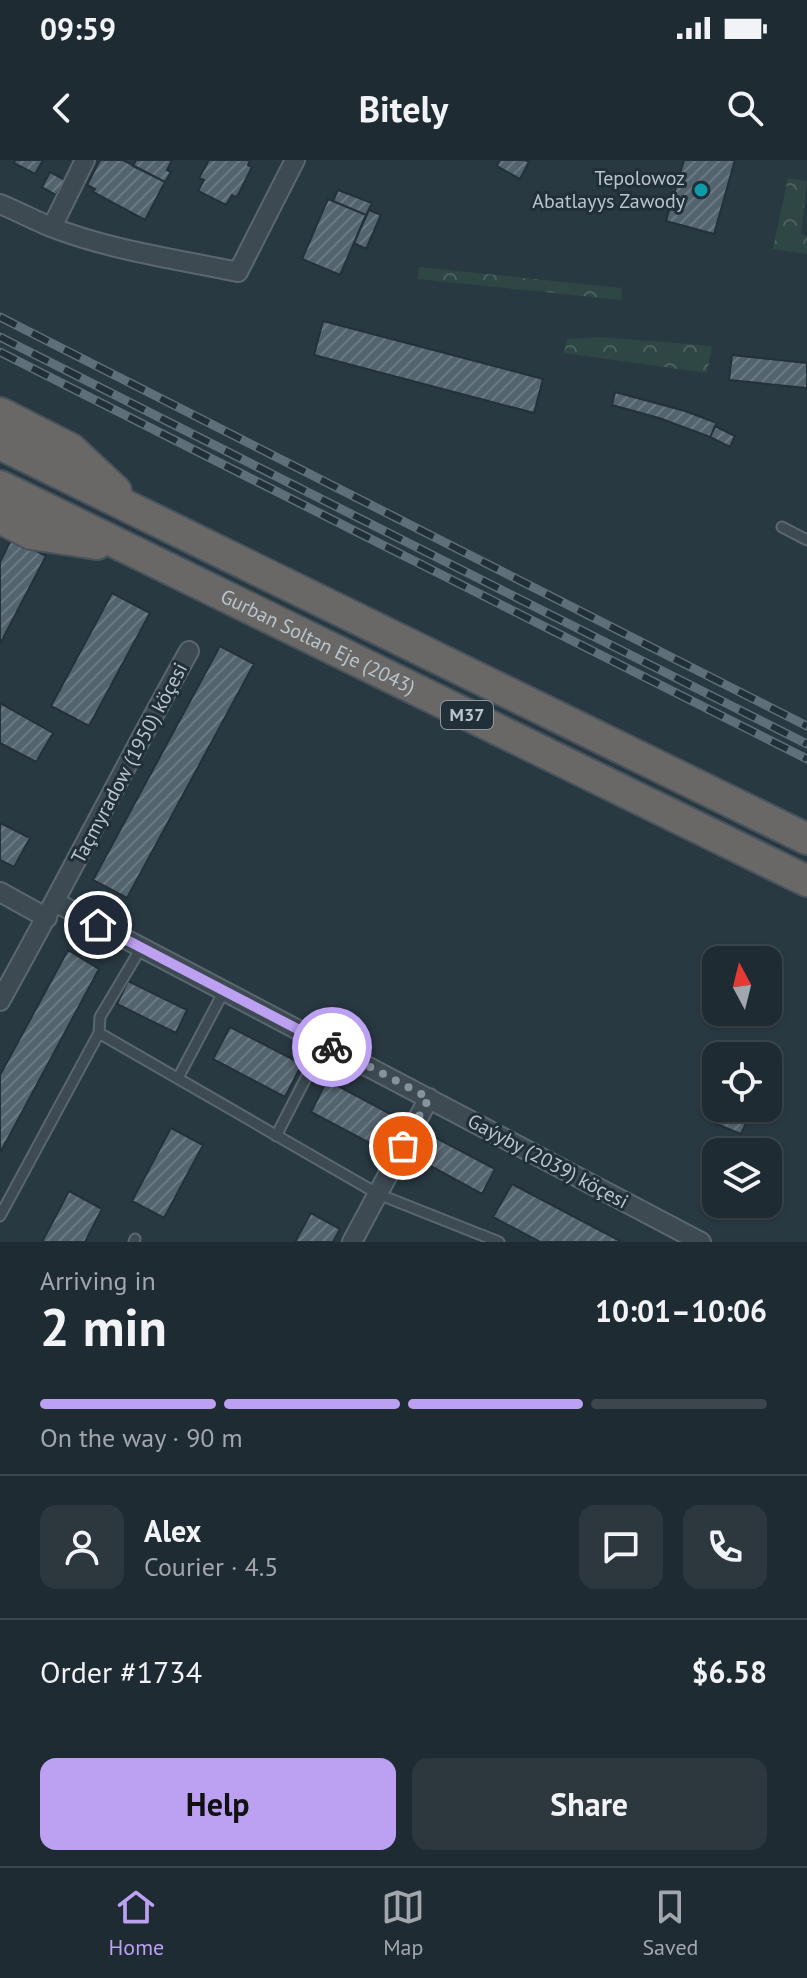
<!DOCTYPE html>
<meta charset="utf-8">
<style>
:root{--surface:#1f2b32;--page:#2c373e;--text:#f1f3f6;--muted:#a1a7ac;--line:#3c474d;--accent:#bca0f2}
body{margin:0;font-family:"PT Sans",sans-serif;background:var(--page);color:var(--text);height:100vh;display:flex;flex-direction:column;font-size:30px;white-space:nowrap}
*{box-sizing:border-box;margin:0}
p{font-size:26px;color:var(--muted)}
.icon{flex:none;width:44px;height:44px;fill:none;stroke:currentColor;stroke-width:2;stroke-linecap:round;stroke-linejoin:round}
.map{position:relative;height:1082px;overflow:hidden}
.drawer{display:flex;flex-direction:column;background:var(--surface);flex:1}
.drawer>*{flex:none}
.needle{width:52px;rotate:353deg}
.buttons{position:absolute;left:702px;top:786px;display:grid;gap:16px}
.buttons a{display:grid;place-items:center;width:80px;height:80px;border-radius:16px;background:var(--surface);box-shadow:0 2px 6px #0004,0 0 0 2px var(--line);font-size:40px}
.pin{position:absolute;display:grid;place-items:center;width:68px;height:68px;color:#fff;margin:-34px;border:4px solid #fff;border-radius:50%;box-shadow:0 2px 8px #0007}
.courier{position:absolute;display:grid;place-items:center;width:80px;height:80px;margin:-40px;border:6px solid #bca0f2;border-radius:50%;background:#fff;color:#222;box-shadow:0 2px 10px #0007}
.head em{font-style:normal;font-weight:800}
.head div{display:flex;flex-direction:column-reverse}
.head{display:flex;align-items:center;justify-content:space-between;height:136px;padding:0 40px}
h1{font-size:52px;font-weight:800;line-height:60px}
.bar{display:grid;grid-template-columns:repeat(4,1fr);gap:12px 8px;align-content:center;height:96px;padding:0 40px}
.bar i{height:10px;border-radius:6px;background:var(--line)}
.bar .current{background:var(--accent)}
.bar p{grid-column:span 4}
.line{display:flex;align-items:center;gap:20px;padding:0 40px;border-top:2px solid var(--line)}
.line div{flex:1}
.round{display:grid;place-items:center;flex:none;width:84px;height:84px;border-radius:16px;background:var(--page)}
.cta{display:flex;gap:16px;margin-top:auto;padding:16px 40px}
.cta a{flex:1;height:92px;border-radius:16px;background:var(--accent);color:#111;font-size:32px;font-weight:800;line-height:92px;text-align:center}
.cta a+a{background:var(--page);color:var(--text)}
.status{display:flex;justify-content:space-between;align-items:center;height:56px;padding:0 40px;background:var(--surface);direction:ltr}
.status svg{height:22px;fill:currentColor}
header{display:flex;justify-content:space-between;align-items:center;height:104px;padding:0 40px;background:var(--surface);font-size:36px;font-weight:800}
.dock{display:flex;justify-content:space-around;align-items:center;height:112px;border-top:2px solid var(--line);background:var(--surface);font-size:22px;color:var(--muted)}
.dock a{display:grid;justify-items:center;gap:4px}
.dock .current{color:var(--accent)}
.map>svg:first-child{display:block}
</style>
<div class="status"><b>09:59</b><svg viewBox="0 0 49 12"><path d="M0 12V9h3v3zM5 12V6h3v6zM10 12V3h3v9zM15 12V0h3v12zM26 1h20v11H26zM47 4h2v5h-2z"/></svg></div>
<header><svg class="icon" aria-label="back" viewBox="0 0 24 24"><path d="M15 5l-7 7 7 7"/></svg>Bitely<svg class="icon" aria-label="search" viewBox="0 0 24 24"><circle cx="10" cy="10" r="6"/><path d="M15 15l6 6"/></svg></header>
<div class="map">
<svg width="807" height="1082" viewBox="0 0 807 1082">
<defs>
<pattern id="forest-crowns" width="20" height="18" patternUnits="userSpaceOnUse" patternTransform="scale(2)"><rect width="20" height="18" fill="#2e4744"/><path d="M2 6a3 3 0 1 1 6 0M12 15a3 3 0 1 1 6 0" fill="none" stroke="#4a605e"/></pattern>
<pattern id="building-hatch" width="6" height="6" patternUnits="userSpaceOnUse" patternTransform="scale(2)"><rect width="6" height="6" fill="#54646f"/><path d="M-1 1l2-2M0 6l6-6M5 7l2-2" fill="none" stroke="#6a7982"/></pattern>
</defs>
<rect width="100%" height="100%" fill="#293942"/>
<path fill="url(#forest-crowns)" d="M788,18L807,21L801,74L807,76V94L773,89Z
M419,107L622,128L621,140L418,119Z
M602,177L712,186L707,213L564,193L567,179Z"/>
<path fill="url(#building-hatch)" stroke="#24313a" stroke-width="2" d="M15,0H43L35,14L14,3Z
M100,0H123L165,22L145,60L93,32L95,29L87,25Z
M136,0H172L167,10L171,12L165,22L133,6Z
M209,0H250L248,5L252,7L238,35L235,37L232,35L226,45L198,31L204,20L199,18Z
M500,0H525L529,2L520,19L497,6Z
M684,0H735L714,74L666,61Z
M50,12L65,20L56,35L42,27Z
M338,30L372,43L366,55L333,41Z
M328,39L366,55L340,115L302,99Z
M369,50L381,55L366,89L354,83Z
M323,161L543,219L534,253L314,195Z
M732,195L807,203V228L729,220Z
M615,232L685,251L717,263L710,277L659,258L612,245Z
M715,266L735,276L730,287L710,277Z
M12,378L46,396L0,484V402Z
M112,433L150,453L89,566L51,546Z
M220,486L254,504L127,738L93,720Z
M0,543L53,573L36,602L0,583Z
M0,663L30,678L14,707L0,700Z
M68,790L99,809L0,993V915Z
M128,821L187,850L176,873L117,844Z
M230,867L302,904L285,937L213,899Z
M327,920L398,958L381,989L311,952Z
M720,948H753L741,974L714,963Z
M171,968L203,985L164,1058L132,1041Z
M427,973L495,1009L482,1034L414,997Z
M512,1024L622,1082H540L493,1057Z
M69,1031L102,1049L85,1082H42Z
M311,1053L340,1069L333,1082H295Z"/>
<g fill="none" stroke-linecap="round" stroke-linejoin="round">
<defs>
<path id="service" d="M782,367L807,380
M99,873L378,1034L499,1082
M178,918L224,831
M276,976L324,883
M0,1056L99,873L100,857L141,788
M134,1082L135,1079"/>
<path id="minor" d="M0,44C17,51 34,60 51,67C110,90 175,99 238,112L295,0
M52,67L85,0
M0,732L47,758
M55,742L701,1082
M0,841C65,725 124,607 189,491
M352,1082L429,938"/>
<g id="trunk">
<path d="M0,253L71,289L116,331"/>
<path d="M0,284L807,679"/>
<path id="s1" d="M0,326L807,721"/>
<path d="M0,358L31,374L97,384"/>
</g>
</defs>
<use href="#service" stroke="#5b6770" stroke-width="13"/>
<use href="#minor" stroke="#5b6770" stroke-width="22"/>
<use href="#trunk" stroke="#48545d" stroke-width="34"/>
<use href="#service" stroke="#3d4a52" stroke-width="9"/>
<use href="#minor" stroke="#3d4a52" stroke-width="18"/>
<use href="#trunk" stroke="#6a6866" stroke-width="30"/>
<defs>
<path id="rail" d="M0,157L807,566
M0,177L807,584
M0,192L807,599"/>
</defs>
<use href="#rail" stroke="#5f6f79" stroke-width="9"/>
<use href="#rail" stroke="#212f38" stroke-width="6" stroke-dasharray="18" stroke-linecap="butt"/>
</g>
<g fill="none" stroke-linecap="round" stroke-linejoin="round">
<path stroke="#87939c" stroke-width="8" stroke-dasharray="0 14.4" d="M332,887L429,938L403,986"/>
<path stroke="#bca0f2" stroke-width="10" d="M98,765L332,887"/>
</g>
<circle fill="#0f9aa8" stroke="#212f38" stroke-width="3" cx="701" cy="30" r="8"/>
<g text-anchor="middle" stroke-width="6" stroke-linejoin="round" paint-order="stroke">
<rect fill="#212f38" stroke="#8c97a0" stroke-width="2" x="441" y="541" width="52" height="28" rx="6"/>
<g font-size="18" font-weight="bold" fill="#bac4cc">
<text x="467" y="561">M37</text>
</g>
<g font-size="20" fill="#bac4cc" stroke="#212f38" text-anchor="end">
<text x="685" y="25">Tepolowoz<tspan x="685" dy="23">Abatlayys Zawody</tspan></text>
</g>
<g font-size="20" fill="#bac4cc" stroke="#212f38">
<text dy="7" stroke="none"><textPath href="#s1" startOffset="354">Gurban Soltan Eje (2043)</textPath></text>
<text transform="translate(129 603) rotate(-62)" y="7">Taçmyradow (1950) köçesi</text>
<text transform="translate(548 1001) rotate(28)" y="7">Gaýyby (2039) köçesi</text>
</g>
</g>
</svg>
<div class="buttons">
<a><svg class="needle" viewBox="-14 -14 28 28"><path d="M0-13l5 13h-10z" fill="#e53935"/><path d="M0 13l5-13h-10z" fill="#a1a7ac"/></svg></a>
<a><svg class="icon" aria-label="locate" viewBox="0 0 24 24"><circle cx="12" cy="12" r="6"/><path d="M12 2v4M12 18v4M2 12h4M18 12h4"/></svg></a>
<a><svg class="icon" aria-label="layers" viewBox="0 0 24 24"><path d="M12 4l9 5-9 5-9-5zM3 14l9 5 9-5"/></svg></a>
</div>
<div class="pin" style="left:403px;top:986px;background:#ea580c"><svg class="icon" aria-label="bag" viewBox="0 0 24 24"><path d="M5 8h14l-1 12H6zM9 8a3 3 0 0 1 6 0"/></svg></div>
<div class="pin" style="left:98px;top:765px;background:#1f2937"><svg class="icon" aria-label="home" viewBox="0 0 24 24"><path d="M3 11l9-7 9 7M6 9v11h12V9"/></svg></div>
<div class="courier" style="left:332px;top:887px"><svg class="icon" aria-label="bike" viewBox="0 0 24 24"><circle cx="6" cy="16" r="4"/><circle cx="18" cy="16" r="4"/><path d="M6 16l4-8h5l3 8M10 8l3 8H6M13 5h3"/></svg></div>
</div>
<section class="drawer">
<div class="head"><div><h1>2 min</h1><p>Arriving in</p></div><em>10:01–10:06</em></div>
<div class="bar"><i class="current"></i><i class="current"></i><i class="current"></i><i></i><p>On the way · 90 m</p></div>
<div class="line" style="height:144px"><a class="round"><svg class="icon" aria-label="person" viewBox="0 0 24 24"><circle cx="12" cy="8" r="4"/><path d="M4 21q1-7 8-7t8 7"/></svg></a><div><b>Alex</b><p>Courier · 4.5</p></div><a class="round"><svg class="icon" aria-label="chat" viewBox="0 0 24 24"><path d="M4 5h16v11H9l-5 4z"/></svg></a><a class="round"><svg class="icon" aria-label="phone" viewBox="0 0 24 24"><path d="M5 4h4l2 5-3 2q2 4 5 5l2-3 5 2v4C11 20 4 13 5 4z"/></svg></a></div>
<div class="line" style="height:104px"><div>Order #1734</div><b>$6.58</b></div>
<div class="cta"><a>Help</a><a>Share</a></div>
</section>
<nav class="dock">
<a class="current"><svg class="icon" aria-label="home" viewBox="0 0 24 24"><path d="M3 11l9-7 9 7M6 9v11h12V9"/></svg>Home</a>
<a><svg class="icon" aria-label="map" viewBox="0 0 24 24"><path d="M3 6l6-2 6 2 6-2v14l-6 2-6-2-6 2zM9 4v14M15 6v14"/></svg>Map</a>
<a><svg class="icon" aria-label="saved" viewBox="0 0 24 24"><path d="M7 4h10v16l-5-4-5 4z"/></svg>Saved</a>
</nav>
